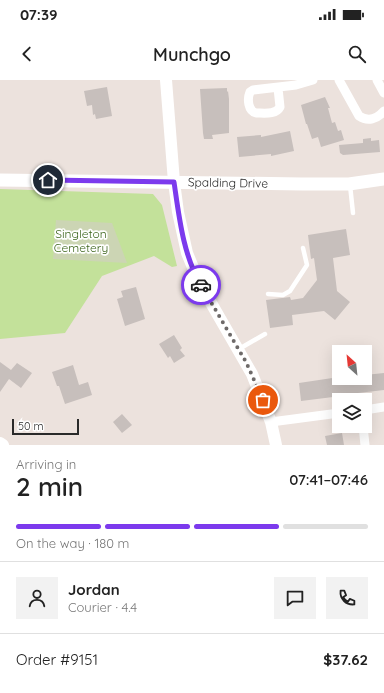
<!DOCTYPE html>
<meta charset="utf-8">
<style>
:root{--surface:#fff;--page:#f2f2f2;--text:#222;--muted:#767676;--line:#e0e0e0;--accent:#7c3aed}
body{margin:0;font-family:Quicksand,sans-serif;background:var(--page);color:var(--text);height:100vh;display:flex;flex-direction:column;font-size:15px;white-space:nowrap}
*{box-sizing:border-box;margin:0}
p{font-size:13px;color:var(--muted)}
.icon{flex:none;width:22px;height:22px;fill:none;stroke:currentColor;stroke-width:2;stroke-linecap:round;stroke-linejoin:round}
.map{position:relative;height:365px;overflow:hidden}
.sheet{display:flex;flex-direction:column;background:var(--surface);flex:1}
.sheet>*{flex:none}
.needle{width:26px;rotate:333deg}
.fabs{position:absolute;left:332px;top:265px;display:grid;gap:8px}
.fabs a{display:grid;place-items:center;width:40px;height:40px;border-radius:0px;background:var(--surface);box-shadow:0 4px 16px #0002;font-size:20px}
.scale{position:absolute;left:12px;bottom:10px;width:67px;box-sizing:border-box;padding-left:4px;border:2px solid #2a2a2a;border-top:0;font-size:11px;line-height:14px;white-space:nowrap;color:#2a2a2a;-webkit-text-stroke:3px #fff;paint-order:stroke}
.pin{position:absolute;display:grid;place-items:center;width:34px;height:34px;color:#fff;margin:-17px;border:2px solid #fff;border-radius:50%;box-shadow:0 1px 4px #0007}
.courier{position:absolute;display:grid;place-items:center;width:40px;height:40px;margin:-20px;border:3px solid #7c3aed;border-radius:50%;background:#fff;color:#222;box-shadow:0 1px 5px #0007}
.summary em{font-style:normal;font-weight:600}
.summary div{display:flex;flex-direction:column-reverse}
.summary{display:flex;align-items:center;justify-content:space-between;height:68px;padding:0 16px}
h1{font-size:26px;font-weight:600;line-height:30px}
.bar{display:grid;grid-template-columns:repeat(4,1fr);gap:6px 4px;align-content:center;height:48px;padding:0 16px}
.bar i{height:5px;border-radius:3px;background:var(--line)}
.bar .selected{background:var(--accent)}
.bar p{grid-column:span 4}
.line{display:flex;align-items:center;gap:10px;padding:0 16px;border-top:1px solid var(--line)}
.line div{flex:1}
.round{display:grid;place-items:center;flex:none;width:42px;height:42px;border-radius:0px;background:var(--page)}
.status{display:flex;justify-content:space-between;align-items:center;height:28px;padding:0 20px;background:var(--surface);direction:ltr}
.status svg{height:11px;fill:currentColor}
header{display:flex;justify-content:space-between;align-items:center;height:52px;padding:0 16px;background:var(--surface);font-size:18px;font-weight:600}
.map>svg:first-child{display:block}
</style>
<div class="status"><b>07:39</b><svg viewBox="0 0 49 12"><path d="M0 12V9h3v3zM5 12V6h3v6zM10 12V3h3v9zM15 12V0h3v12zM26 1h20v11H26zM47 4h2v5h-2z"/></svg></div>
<header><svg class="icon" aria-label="back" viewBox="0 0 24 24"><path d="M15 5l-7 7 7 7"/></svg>Munchgo<svg class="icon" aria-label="search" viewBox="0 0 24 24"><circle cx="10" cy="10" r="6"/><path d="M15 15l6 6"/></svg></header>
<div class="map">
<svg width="384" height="365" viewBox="0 0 384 365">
<rect width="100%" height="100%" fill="#ece2dd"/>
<path fill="#c3e19a" d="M0,109L153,114L162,125L177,186L172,187L154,176L102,196L65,253L0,259Z"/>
<path fill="#ccd5b4" d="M56,140L112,143L127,183L53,179Z"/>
<path fill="#c7bfbc" d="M107,7L112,36L96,39L95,34L93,35L92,25L87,26L84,11Z
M227,8V12L228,11L229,19V53L212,55L213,59H204L203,53L200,9Z
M325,17L330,28H328L332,43L335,42L338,51L341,50L344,60L321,67L318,57L312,59L307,44H306L301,25Z
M290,51L294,71L271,76V74L239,77L237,57L261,55V57Z
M371,58V61L379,60L380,72L343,75L340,73L339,65L363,63V59Z
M346,149L350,175L333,178L337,211L350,222L335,240L324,231L292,235L293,245L270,248L266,220L290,217L291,220L303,218L317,200L314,178L311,179L308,155Z
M136,207L145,239L125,246L117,219L123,217L121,211Z
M174,255L182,268L180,270L185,276L174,283L170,276L168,278L159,264Z
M0,282L11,290L17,283L32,293L21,308L9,299L0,312Z
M73,285L79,305L88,302L92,315L65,324L59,306H57L52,292Z
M384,293V310L341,315V316L301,321L299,303L339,297L365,298V295Z
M122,334L132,345L122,353L113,342Z
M342,353L344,365H327L325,356Z"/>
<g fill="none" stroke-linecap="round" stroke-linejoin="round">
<path stroke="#fff" stroke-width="4.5" d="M350,105L353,133
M268,214L283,215L290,211L307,185L303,168
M239,269L265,254"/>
<path stroke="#fff" stroke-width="9" d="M339,0L359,36C368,42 377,39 384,31
M377,0L384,13
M278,8L280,27C276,35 264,33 256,33C248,31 247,19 250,12L253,10L296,5L313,0
M365,330L384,327
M271,342L339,333
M363,346L365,365"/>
<path stroke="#fff" stroke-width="12" d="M166,0L174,102L178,132L187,173L199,202L252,294L271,342L276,365
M0,363L3,365"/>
<path stroke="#fff" stroke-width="13" d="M0,100L302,104H349L384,99"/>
</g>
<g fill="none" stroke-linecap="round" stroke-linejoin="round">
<path stroke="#6e6a69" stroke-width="4" stroke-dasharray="0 7.2" d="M201,205L246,282L263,320"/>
<path stroke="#7c3aed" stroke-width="5" d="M48,100L174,102C179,136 183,175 201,205"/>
</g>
<g text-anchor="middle" stroke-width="3.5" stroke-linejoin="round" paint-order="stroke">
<g font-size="12" fill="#2a2a2a" stroke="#fff">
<text transform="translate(228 103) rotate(1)" y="4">Spalding Drive</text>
</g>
<g font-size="12" fill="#3c651c" stroke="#fff">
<text x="81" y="158">Singleton<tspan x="81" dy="14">Cemetery</tspan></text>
</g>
</g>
</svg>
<div class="fabs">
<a><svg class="needle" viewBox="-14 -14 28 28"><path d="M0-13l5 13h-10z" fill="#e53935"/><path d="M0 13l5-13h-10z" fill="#767676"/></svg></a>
<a><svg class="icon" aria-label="layers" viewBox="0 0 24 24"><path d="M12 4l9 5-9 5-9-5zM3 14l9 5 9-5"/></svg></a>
</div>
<div class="scale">50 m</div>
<div class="pin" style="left:263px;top:320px;background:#ea580c"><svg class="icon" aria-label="bag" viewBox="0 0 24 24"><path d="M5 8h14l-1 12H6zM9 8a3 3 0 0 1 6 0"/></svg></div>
<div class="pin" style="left:48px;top:100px;background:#1f2937"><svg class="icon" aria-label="home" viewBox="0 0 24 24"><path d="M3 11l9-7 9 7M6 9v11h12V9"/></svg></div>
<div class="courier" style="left:201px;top:205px"><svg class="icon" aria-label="car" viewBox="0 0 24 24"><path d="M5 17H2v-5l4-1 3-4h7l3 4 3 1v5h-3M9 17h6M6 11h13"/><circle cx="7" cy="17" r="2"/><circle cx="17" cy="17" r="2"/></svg></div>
</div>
<section class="sheet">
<div class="summary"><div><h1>2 min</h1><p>Arriving in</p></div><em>07:41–07:46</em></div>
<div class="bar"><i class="selected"></i><i class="selected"></i><i class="selected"></i><i></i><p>On the way · 180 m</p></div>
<div class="line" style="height:72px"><a class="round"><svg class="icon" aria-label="person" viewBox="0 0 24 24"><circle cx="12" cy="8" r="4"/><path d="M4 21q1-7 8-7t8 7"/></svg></a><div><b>Jordan</b><p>Courier · 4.4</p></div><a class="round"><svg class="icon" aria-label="chat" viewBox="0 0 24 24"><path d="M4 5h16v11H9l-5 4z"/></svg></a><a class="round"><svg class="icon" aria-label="phone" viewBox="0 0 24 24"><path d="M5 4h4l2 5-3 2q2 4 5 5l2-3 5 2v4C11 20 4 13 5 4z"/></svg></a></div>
<div class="line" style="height:52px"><div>Order #9151</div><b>$37.62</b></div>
</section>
